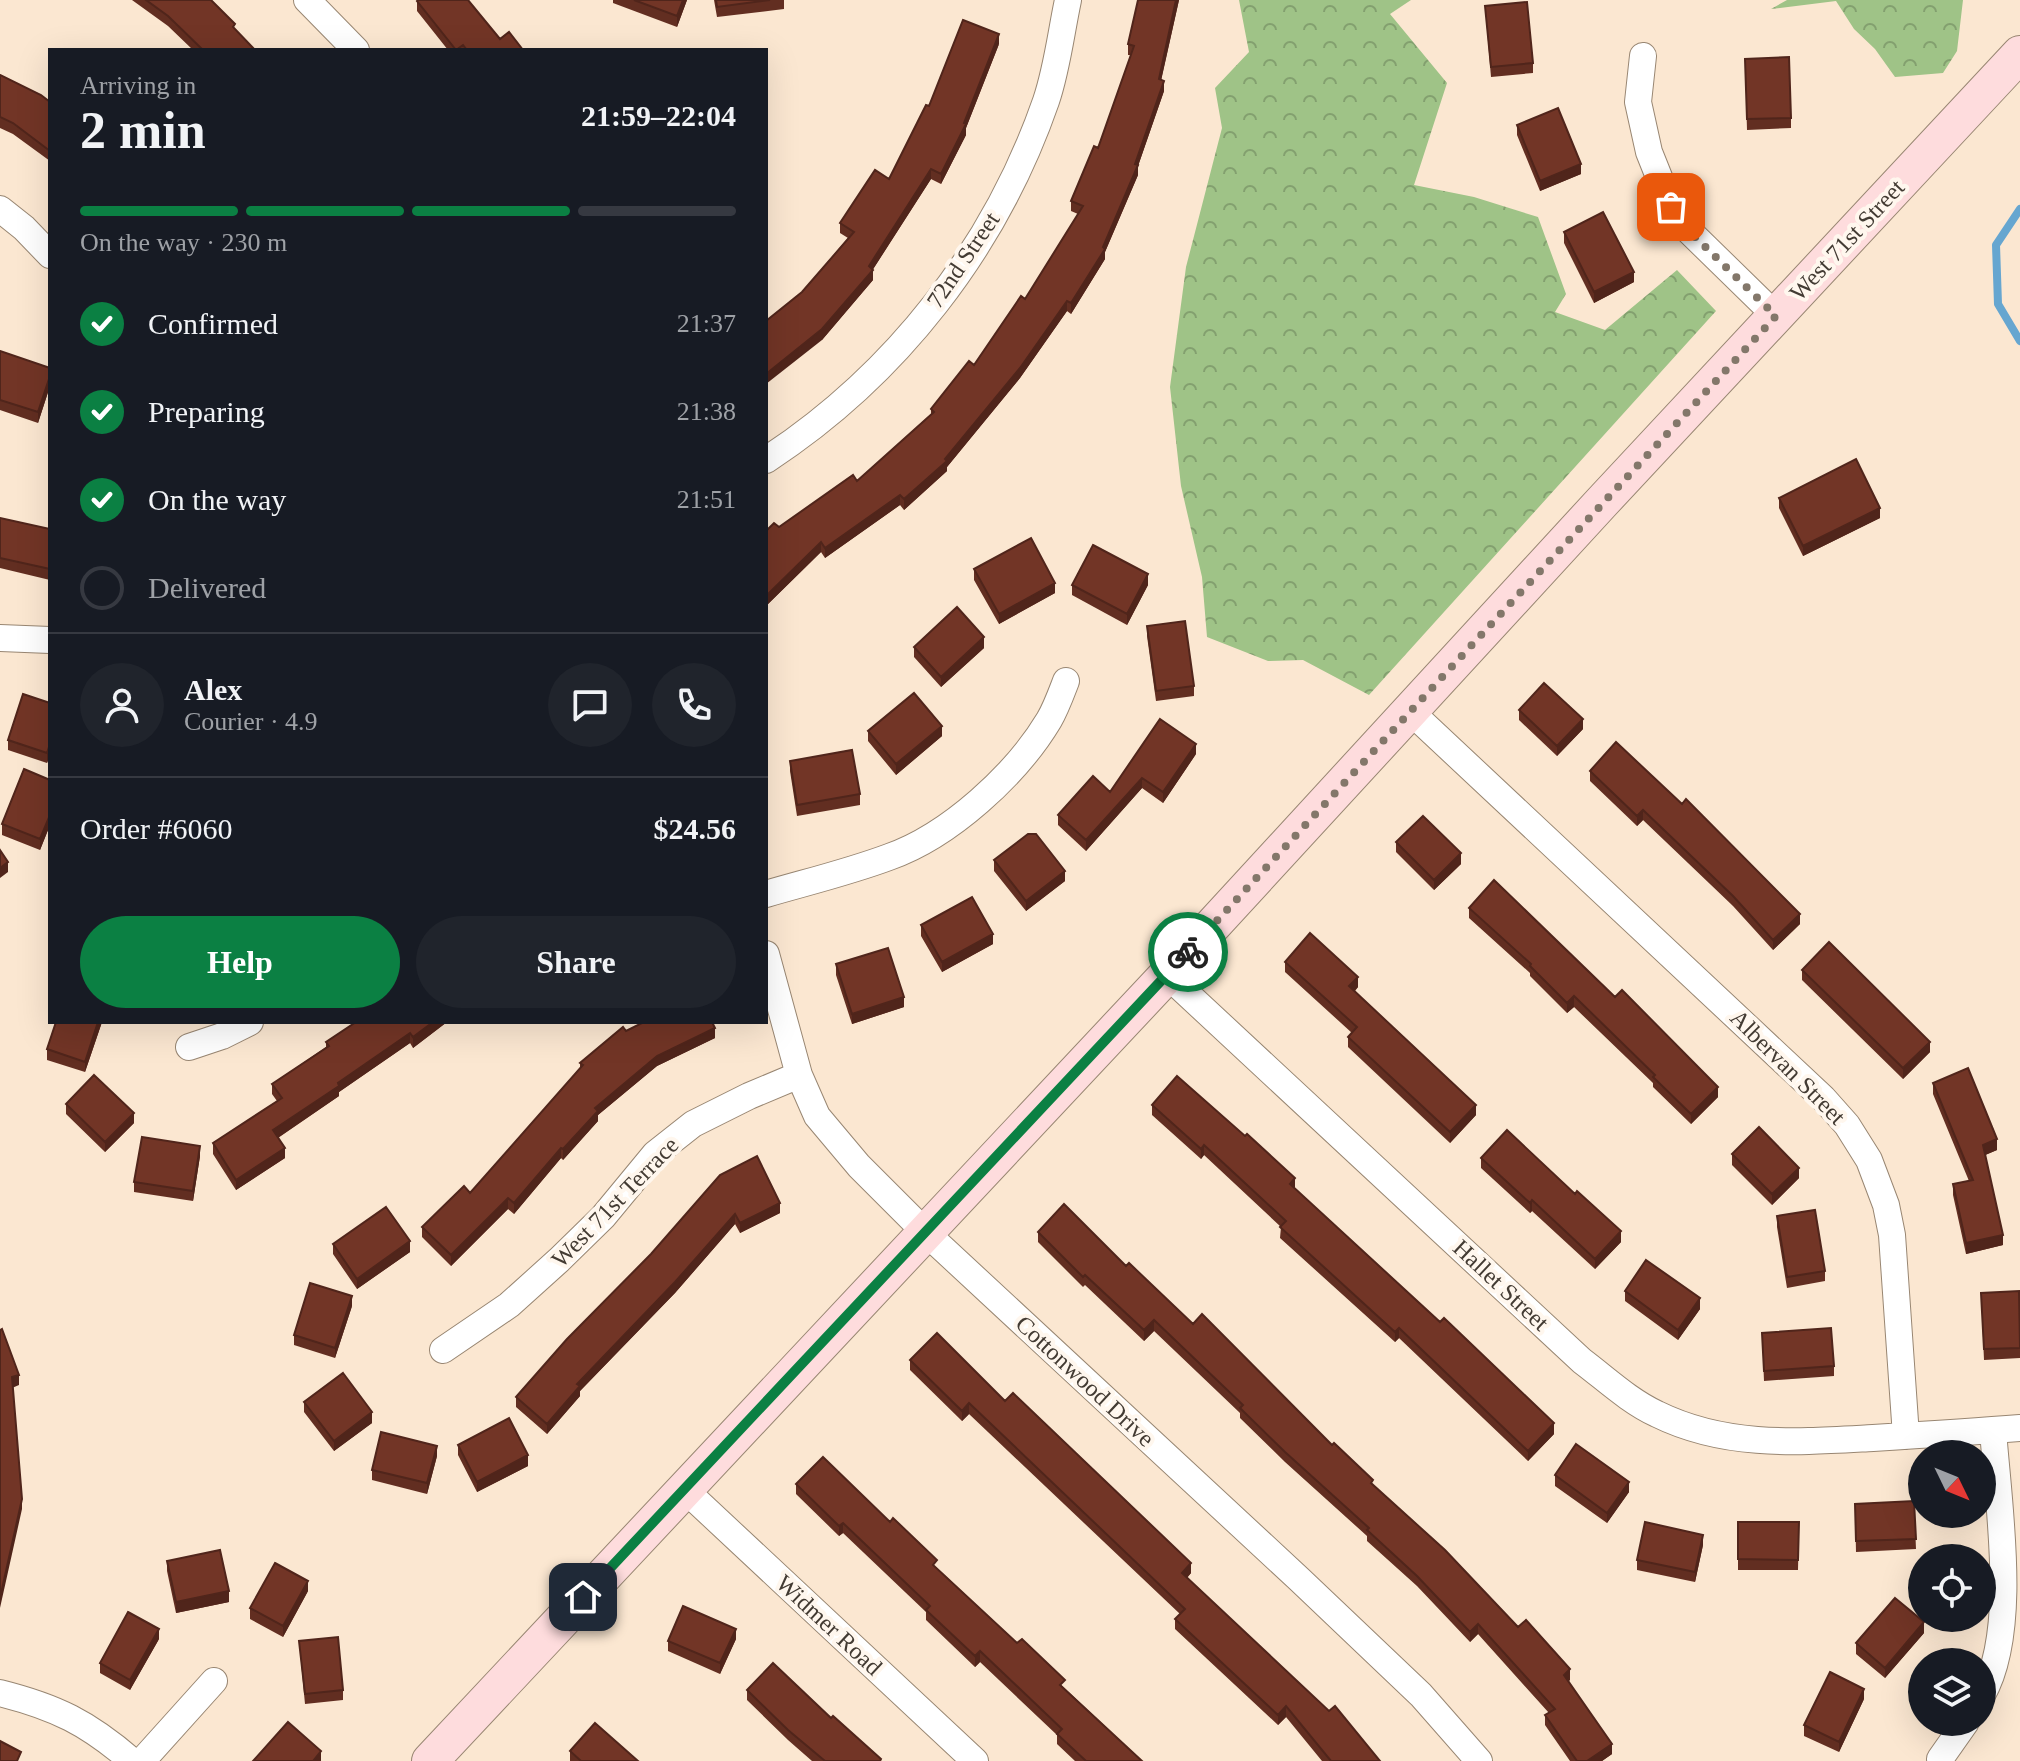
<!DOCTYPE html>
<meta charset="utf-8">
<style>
:root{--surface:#171b24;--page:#20242c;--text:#f1f3f6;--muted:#9ea1a6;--line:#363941;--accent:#0b8043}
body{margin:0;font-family:Georgia,serif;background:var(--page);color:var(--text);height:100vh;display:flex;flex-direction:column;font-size:30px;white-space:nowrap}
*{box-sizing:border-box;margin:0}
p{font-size:26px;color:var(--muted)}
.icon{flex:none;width:44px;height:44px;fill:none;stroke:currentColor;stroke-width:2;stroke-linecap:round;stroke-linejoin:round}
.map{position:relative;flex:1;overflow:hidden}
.details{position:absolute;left:48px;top:48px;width:720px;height:976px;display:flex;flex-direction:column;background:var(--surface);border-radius:0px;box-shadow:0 8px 32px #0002}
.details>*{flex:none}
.needle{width:52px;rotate:133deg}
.tools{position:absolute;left:1908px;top:1440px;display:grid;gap:16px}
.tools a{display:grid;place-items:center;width:88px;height:88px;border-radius:50%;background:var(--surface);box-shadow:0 8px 32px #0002;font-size:40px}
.pin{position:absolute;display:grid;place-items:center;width:68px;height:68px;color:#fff;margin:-34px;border-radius:16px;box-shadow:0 4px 12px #0006}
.courier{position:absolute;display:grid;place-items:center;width:80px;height:80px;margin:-40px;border:6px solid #0b8043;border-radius:50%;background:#fff;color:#222;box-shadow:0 2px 10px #0007}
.summary em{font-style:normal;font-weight:800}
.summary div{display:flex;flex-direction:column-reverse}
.summary{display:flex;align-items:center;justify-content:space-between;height:136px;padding:0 32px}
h1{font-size:52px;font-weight:800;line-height:60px}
.bar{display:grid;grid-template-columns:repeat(4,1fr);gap:12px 8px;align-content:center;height:96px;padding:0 32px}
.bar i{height:10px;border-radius:6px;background:var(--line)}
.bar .active{background:var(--accent)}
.bar p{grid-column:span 4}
.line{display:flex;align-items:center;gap:20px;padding:0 32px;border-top:2px solid var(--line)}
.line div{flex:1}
.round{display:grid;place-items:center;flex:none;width:84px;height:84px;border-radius:42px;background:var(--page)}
ol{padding:0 32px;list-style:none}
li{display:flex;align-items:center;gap:24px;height:88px}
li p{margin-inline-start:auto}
li .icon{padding:8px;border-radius:50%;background:var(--accent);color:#fff;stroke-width:4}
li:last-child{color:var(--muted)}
li i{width:44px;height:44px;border:4px solid var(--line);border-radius:50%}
.action{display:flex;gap:16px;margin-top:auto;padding:16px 32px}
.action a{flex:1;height:92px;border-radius:48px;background:var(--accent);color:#fff;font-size:32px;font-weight:800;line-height:92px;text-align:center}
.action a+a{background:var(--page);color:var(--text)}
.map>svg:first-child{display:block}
</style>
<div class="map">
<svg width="2020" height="1761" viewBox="0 0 2020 1761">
<defs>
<pattern id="forest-crowns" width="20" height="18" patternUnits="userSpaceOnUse" patternTransform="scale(2)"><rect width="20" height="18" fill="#9fc387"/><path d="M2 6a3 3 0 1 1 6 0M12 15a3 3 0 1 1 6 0" fill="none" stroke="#83a06f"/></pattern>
</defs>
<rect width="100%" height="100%" fill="#fbe7d1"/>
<path fill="url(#forest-crowns)" d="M1239,0H1411L1390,14L1447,83L1414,185L1474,197L1538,217L1566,294L1555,312L1605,330L1677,270L1716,311L1369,695L1303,660L1268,661L1207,637L1202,577L1181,486L1170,387L1186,267L1222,128L1215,88L1249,52Z
M1787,0H1963L1957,51L1943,73L1895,77L1875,49L1854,29L1836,1L1771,9Z"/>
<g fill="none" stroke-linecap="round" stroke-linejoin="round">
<path stroke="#66a6d0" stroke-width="8" d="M2020,209L1996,245L1998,304L2020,341"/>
<defs>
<path id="street" d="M307,0L356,50
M1643,56L1638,102L1649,152L1671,207L1688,230L1776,316
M0,209L24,228L50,255
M766,460C896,375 995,248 1046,101C1057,69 1061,33 1068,0
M0,638L50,640
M1411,712L1823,1098L1847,1125L1869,1160L1886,1205L1892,1235L1906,1436
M766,894C807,882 849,872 889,857C949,836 1016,775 1049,720C1056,708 1061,694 1066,681
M766,954L799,1075L817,1116L859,1166L925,1232L1299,1579L1421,1695L1479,1761
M1167,975L1582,1361C1606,1379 1629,1401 1657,1414C1726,1448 1798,1442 1873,1438C1922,1435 1971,1432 2020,1428
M189,1047L222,1036L250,1022
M443,1350L509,1305L559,1260L603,1217L655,1154L693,1124L749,1096L799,1075
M684,1489L975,1761
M0,1693C56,1707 88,1723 132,1761
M1982,1695C2019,1631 1998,1503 1993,1430
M1940,1759L1966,1722
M142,1761L214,1681"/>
<path id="secondary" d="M430,1761L1167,975L1602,502L2020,54"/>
</defs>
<use href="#street" stroke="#988672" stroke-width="28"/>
<use href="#secondary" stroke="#988672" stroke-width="38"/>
<use href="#street" stroke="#fff" stroke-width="26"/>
<use href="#secondary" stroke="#fedcdd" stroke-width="36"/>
</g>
<path fill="#622e21" d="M132,0H211L235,30L255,50H193L168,26Z
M613,0H687L677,27L613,3Z
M714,0H784V9L717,17Z
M1138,0H1179L1161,80L1164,91L1138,166V175L1105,252V259L1071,314L1067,311L1020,378L947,467V471L904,510L900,505L825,558L821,552L766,606V531L779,527L857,481L931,414V409L974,365L1025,299L1078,214L1071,211V201L1098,148L1131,55H1128V44Z
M417,1L500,39L523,50H448L417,11Z
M1485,6L1533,63V73L1491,77Z
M999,44L966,128V135L941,184L931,179L873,269V280L822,340L802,292L848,238L840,233V223L889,179L929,106Z
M1745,59L1791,118V128L1747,130Z
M0,75L50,102V161L13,134L0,128Z
M1517,125L1581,174L1540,191L1517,135Z
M1564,232L1634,282L1594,303L1564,243Z
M0,351L50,368V386L38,423L0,410Z
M1779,498L1880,518L1803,556L1779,508Z
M0,518L50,529V580L0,568Z
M974,569L1055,593L999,624L974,580Z
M1072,585H1148L1127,625L1072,595Z
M1147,626L1194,686V696L1156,701L1147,636Z
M914,647L984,648L941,687L914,657Z
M50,703V755L47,763L8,750V740Z
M1519,710L1583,729L1557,756L1519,720Z
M868,731L942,736L896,775L868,741Z
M1196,754L1163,803L1142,788L1086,851L1058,825V815Z
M790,761L860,794V805L797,816L790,771Z
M1590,771L1800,924L1773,950L1733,906L1643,820L1637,826L1590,781Z
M50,780V825L40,850L2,835V824Z
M1396,842L1461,864L1434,890L1396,852Z
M994,860L1065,881L1026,911L994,871Z
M1469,908L1718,1097L1691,1124L1653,1087V1083L1574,1007L1567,1013L1530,976V973L1469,918Z
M921,925L993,944L942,972L921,936Z
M1285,962L1358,987L1355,991L1476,1115L1450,1143L1348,1047V1037L1352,1033L1285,972Z
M836,964L904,1007L852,1024L836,975Z
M1802,970L1930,1052L1903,1079L1802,980Z
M56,1022H102L85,1072L47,1060V1049Z
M356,1022H447L413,1048L410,1043L339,1092V1096L278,1138L285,1158L236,1190L213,1154V1143L277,1101L272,1094V1084L326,1047V1042Z
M626,1031L715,1038L657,1066L598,1115V1121L563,1160L561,1158L514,1214L508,1209L451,1266L422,1237V1227L470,1193L580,1068V1063Z
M1933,1083L1997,1150L1985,1155L2003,1245L1966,1254L1953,1195V1184L1969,1181L1933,1094Z
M66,1104L134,1123L105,1152L66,1114Z
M1152,1105L1295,1189L1554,1434L1528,1461L1399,1338L1395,1342L1280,1238L1281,1227L1204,1155L1201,1159L1152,1115Z
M1732,1154L1799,1178L1772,1205L1732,1165Z
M200,1156L193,1201L134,1192V1182Z
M1481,1158L1621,1242L1595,1269L1532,1211L1530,1213L1481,1168Z
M720,1175L780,1213L740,1233L735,1224L675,1293L580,1391V1396L547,1434L516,1407V1397L651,1254Z
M1777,1216L1825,1271V1281L1787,1288L1777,1227Z
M1038,1232L1126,1266L1332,1445L1518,1627L1570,1680L1568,1681L1612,1754L1602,1761H1570L1545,1725V1715L1549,1713L1478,1634L1470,1642L1417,1586L1367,1541V1536L1285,1462L1240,1418V1413L1154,1331L1144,1341L1085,1285L1083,1287L1038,1242Z
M333,1244L410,1252L357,1289L333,1254Z
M1625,1291L1700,1309L1678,1340L1625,1301Z
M1981,1293L2020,1311V1358L1984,1360Z
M352,1306L335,1358L294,1345V1335Z
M1762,1333L1834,1366V1376L1764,1381Z
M910,1360L1005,1401L1191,1573L1187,1578L1380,1761H1322L1286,1717L1278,1725L1175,1629V1619L1180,1614L969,1414L962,1421L910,1370Z
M304,1402L372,1423L334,1451L304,1412Z
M458,1445L528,1466L477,1492L458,1455Z
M437,1456L427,1494L372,1480V1470Z
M1555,1475L1629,1492L1607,1523L1555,1486Z
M796,1484L937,1568L1142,1761H1075L1057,1744V1735L980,1662L975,1667L926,1620V1612L843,1533L839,1536L796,1494Z
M1914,1501L1916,1549L1856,1552L1855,1504Z
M1738,1522H1799L1798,1570H1738Z
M1703,1545L1695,1582L1637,1570V1560Z
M167,1561L229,1602L176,1613L167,1571Z
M308,1591L283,1637L250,1619V1608Z
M1924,1633L1885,1678L1856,1654V1643Z
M159,1639L130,1690L100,1673V1663Z
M736,1639L720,1674L668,1651V1641Z
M299,1641L343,1690V1700L305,1704Z
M747,1690L831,1718L881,1761H812L788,1740L747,1700Z
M1864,1699L1839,1752L1804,1736V1725Z
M570,1751L638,1761H570Z"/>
<path fill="#50251b" d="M683,0H687L677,27V16Z
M1176,0H1179L1159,90V79Z
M999,34V44L966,128V135L941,184V174L964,123Z
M1164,81V91L1138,166V175L1105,252V259L1071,314V303L1103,247Z
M1581,164V174L1540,191V181Z
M931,169V179L872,271L873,270V280L822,340L766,384V374L869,266Z
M1634,272V282L1594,303V292Z
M1067,301V311L1020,378L947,467V471L904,510V499L945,459Z
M50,376V386L38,423V412Z
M900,495V505L825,558V548Z
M1880,508V518L1803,556V546Z
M821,542V552L766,606V596Z
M1148,574V585L1127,625V614Z
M1055,583V593L999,624V614Z
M984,637V648L941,687V677Z
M1583,719V729L1557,756V746Z
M942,726V736L896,775V764Z
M50,744V755L47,763V753Z
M1196,744V754L1163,803V792Z
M1142,778V788L1086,851V840Z
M1643,810V820L1637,826V816Z
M50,815V825L40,850V839Z
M1461,853V864L1434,890V880Z
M8,862V872L0,878V868Z
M1065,871V881L1026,911V901Z
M1800,914V924L1773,950V940Z
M993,934V944L942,972V962Z
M1358,977V987L1349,996V986Z
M1574,996V1007L1567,1013V1003Z
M904,997V1007L852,1024V1014Z
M98,1022H102L85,1072V1062Z
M433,1022H447L413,1048V1037Z
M715,1028V1038L657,1066L598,1115V1121L563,1160V1149L595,1108L657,1056Z
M410,1033V1043L339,1092V1096L273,1141V1130L338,1083Z
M1930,1042V1052L1903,1079V1068Z
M1718,1087V1097L1691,1124V1114Z
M1476,1105V1115L1450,1143V1132Z
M134,1113V1123L105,1152V1142Z
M1997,1139V1150L1983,1156V1145Z
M1204,1145V1155L1201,1159V1149Z
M200,1146V1156L193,1201V1191Z
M285,1148V1158L236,1190V1180Z
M561,1148V1158L514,1214V1203Z
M1799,1168V1178L1772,1205V1194Z
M1295,1178V1188L1290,1184Z
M508,1198V1209L451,1266V1255Z
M1532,1200V1211L1530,1213V1203Z
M780,1203V1213L740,1233V1223Z
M735,1214V1224L675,1293L580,1391V1396L547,1434V1424L577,1384Z
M1621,1231V1242L1595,1269V1259Z
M2003,1235V1245L1966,1254V1243Z
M410,1241V1252L357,1289V1279Z
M352,1296V1306L335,1358V1348Z
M1700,1298V1309L1678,1340V1330Z
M1154,1320V1331L1144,1341V1330Z
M1399,1328V1338L1395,1342V1332Z
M19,1375V1385L12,1388V1377Z
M969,1403V1414L962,1421V1411Z
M372,1412V1423L334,1451V1441Z
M1554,1423V1434L1528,1461V1451Z
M437,1446V1456L427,1494V1483Z
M528,1455V1466L477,1492V1482Z
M1629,1482V1492L1607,1523V1513Z
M22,1499V1509L0,1608V1598Z
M843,1523V1533L839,1536V1526Z
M1703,1535V1545L1695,1582V1572Z
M1191,1563V1573L1182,1583V1573Z
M308,1581V1591L283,1637V1626Z
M229,1591V1602L176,1613V1602Z
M1924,1622V1633L1885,1678V1668Z
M1478,1624V1634L1470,1642V1632Z
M159,1629V1639L130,1690V1680Z
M736,1629V1639L720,1674V1663Z
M980,1651V1662L975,1667V1656Z
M1570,1669V1680L1564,1685V1675Z
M1864,1689V1699L1839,1752V1742Z
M1286,1706V1717L1278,1725V1715Z
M1612,1744V1754L1602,1761H1587Z
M321,1751V1761H313Z"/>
<path fill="#723526" stroke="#50251b" stroke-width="2" d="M146,0H211L235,24L233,27L255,50H203L168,16Z
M418,0H468L500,39L509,32L523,50H467L463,45L456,50L417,1Z
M634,0H683L677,16Z
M716,0H770L717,7Z
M1138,0H1176L1159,79L1164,81L1135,164L1138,165L1103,247L1105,249L1071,303L1067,301L1020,368L945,459L947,461L904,499L900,495L825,548L821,542L766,596V531L774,523L779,527L853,475L857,481L934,412L931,409L969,361L974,365L1021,296L1025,299L1083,206L1071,201L1094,146L1098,148L1134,46L1128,44Z
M1527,2L1533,63L1491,67L1485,6Z
M963,20L999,34L964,123L966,124L941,174L931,169L869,266L873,270L822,329L766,374V321L802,292L854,232L840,223L875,170L889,179L926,105L929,106Z
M1789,57L1791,118L1747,119L1745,59Z
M0,75L41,95L50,102V151L13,123L0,117Z
M1558,108L1581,164L1540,181L1517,125Z
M1603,212L1634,272L1594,292L1564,232Z
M0,351L50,368V376L38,412L0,400Z
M1856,459L1880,508L1803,546L1779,498Z
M0,518L50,529V569L0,558Z
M1031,538L1055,583L999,614L974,569Z
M1093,545L1148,574L1127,614L1072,585Z
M957,607L984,637L941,677L914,647Z
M1185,621L1194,686L1156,691L1147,626Z
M1544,683L1583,719L1557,746L1519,710Z
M914,693L942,726L896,764L868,731Z
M23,694L50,703V744L47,753L8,740Z
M1160,719L1196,744L1163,792L1142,778L1086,840L1058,815L1093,776L1110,792Z
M1616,742L1682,804L1686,799L1800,914L1773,940L1733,896L1643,810L1637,816L1590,771Z
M852,750L860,794L797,805L790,761Z
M24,769L50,780V815L40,839L2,824Z
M1423,816L1461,853L1434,880L1396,842Z
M1028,834H1036L1065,871L1026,901L994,860Z
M0,850L8,862L0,868Z
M1494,880L1615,997L1622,990L1718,1087L1691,1114L1653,1077L1655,1075L1574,996L1567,1003L1530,966L1531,964L1469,908Z
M972,897L993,934L942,962L921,925Z
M1310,933L1358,977L1349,986L1476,1105L1450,1132L1348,1037L1357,1027L1285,962Z
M1829,942L1930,1042L1903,1068L1802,970Z
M888,948L904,997L852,1014L836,964Z
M56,1022H98L85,1062L47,1049Z
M356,1022H433L413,1037L410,1033L338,1083L339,1086L273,1130L285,1148L236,1180L213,1143L282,1098L272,1084L329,1046L326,1042Z
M644,1022H712L715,1028L657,1056L595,1108L598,1111L563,1149L561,1148L514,1203L508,1198L451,1255L422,1227L464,1186L470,1193L583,1065L580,1063L623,1027L626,1031Z
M1968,1068L1997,1139L1983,1145L2003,1235L1966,1243L1953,1184L1973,1180L1933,1083Z
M94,1075L134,1113L105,1142L66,1104Z
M1177,1076L1245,1136L1247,1134L1295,1178L1290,1184L1440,1322L1444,1318L1554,1423L1528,1451L1399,1328L1395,1332L1280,1227L1286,1221L1204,1145L1201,1149L1152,1105Z
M1759,1127L1799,1168L1772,1194L1732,1154Z
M1507,1130L1575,1194L1577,1191L1621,1231L1595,1259L1532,1200L1530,1203L1481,1158Z
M142,1137L200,1146L193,1191L134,1182Z
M757,1156L780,1203L740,1223L735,1214L675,1282L577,1384L580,1386L547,1424L516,1397L567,1339L651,1254L720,1175Z
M1064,1204L1126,1266L1129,1263L1193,1324L1202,1314L1332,1445L1334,1443L1373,1480L1371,1483L1445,1550L1518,1627L1526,1620L1570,1669L1564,1675L1612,1744L1587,1761H1577L1545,1715L1555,1709L1478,1624L1470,1632L1417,1576L1367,1530L1369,1528L1285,1452L1240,1408L1243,1405L1154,1320L1144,1330L1085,1275L1083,1277L1038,1232Z
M386,1207L410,1241L357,1279L333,1244Z
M1815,1210L1825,1271L1787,1277L1777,1216Z
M1646,1260L1700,1298L1678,1330L1625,1291Z
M310,1283L352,1296L335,1348L294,1335Z
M2019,1291L2020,1348L1984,1349L1981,1293Z
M1831,1328L1834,1366L1764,1371L1762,1333Z
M2,1329L19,1375L12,1377L22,1499L0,1598V1330Z
M937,1333L1005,1401L1013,1393L1191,1563L1182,1573L1329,1711L1335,1706L1380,1761H1331L1286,1706L1278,1715L1175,1619L1185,1609L969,1403L962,1411L910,1360Z
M343,1373L372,1412L334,1441L304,1402Z
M509,1418L528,1455L477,1482L458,1445Z
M381,1432L437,1446L427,1483L372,1470Z
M1576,1444L1629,1482L1607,1513L1555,1475Z
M823,1457L890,1522L893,1518L937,1560L933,1565L1017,1643L1022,1639L1065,1680L1060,1685L1142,1761H1086L1057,1734L1062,1729L980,1651L975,1656L926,1610L930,1606L843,1523L839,1526L796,1484Z
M1914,1501L1916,1539L1856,1541L1855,1504Z
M1645,1522L1703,1535L1695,1572L1637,1560Z
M1738,1522H1799L1798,1560L1738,1559Z
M220,1550L229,1591L176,1602L167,1561Z
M275,1563L308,1581L283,1626L250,1608Z
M1895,1598L1924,1622L1885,1668L1856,1643Z
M683,1606L736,1629L720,1663L668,1641Z
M128,1612L159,1629L130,1680L100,1663Z
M338,1637L343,1690L305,1694L299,1641Z
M773,1663L831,1718L833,1716L881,1759L880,1761H825L788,1730L747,1690Z
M1830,1672L1864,1689L1839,1742L1804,1725Z
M288,1722L321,1751L313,1761H253Z
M595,1723L638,1761H581L570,1751Z
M0,1741L21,1752L17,1761H0Z"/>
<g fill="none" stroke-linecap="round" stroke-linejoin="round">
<path stroke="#83776a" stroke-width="8" stroke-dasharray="0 14.4" d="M1188,952L1776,316L1688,230L1671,207"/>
<path stroke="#0b8043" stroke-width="10" d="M583,1597L1188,952"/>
</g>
<g text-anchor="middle" stroke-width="8" stroke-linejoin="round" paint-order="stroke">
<g font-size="24" fill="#433b33" stroke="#fff7ee">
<text transform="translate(1847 240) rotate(-47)" y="8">West 71st Street</text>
<text transform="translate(963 260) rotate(-56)" y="8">72nd Street</text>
<text transform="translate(1788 1067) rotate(45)" y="8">Albervan Street</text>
<text transform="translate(615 1202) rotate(-46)" y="8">West 71st Terrace</text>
<text transform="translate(1501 1285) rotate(43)" y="8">Hallet Street</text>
<text transform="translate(1085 1381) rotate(43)" y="8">Cottonwood Drive</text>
<text transform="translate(829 1625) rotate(43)" y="8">Widmer Road</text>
</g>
</g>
</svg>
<div class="tools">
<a><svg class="needle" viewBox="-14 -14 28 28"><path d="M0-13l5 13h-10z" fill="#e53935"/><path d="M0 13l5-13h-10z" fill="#9ea1a6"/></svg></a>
<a><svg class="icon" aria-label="locate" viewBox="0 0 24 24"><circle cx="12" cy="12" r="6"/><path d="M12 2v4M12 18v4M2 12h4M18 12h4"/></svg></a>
<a><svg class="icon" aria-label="layers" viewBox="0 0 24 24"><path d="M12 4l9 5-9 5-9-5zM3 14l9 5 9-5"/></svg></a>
</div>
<div class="pin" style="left:1671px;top:207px;background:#ea580c"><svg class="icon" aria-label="bag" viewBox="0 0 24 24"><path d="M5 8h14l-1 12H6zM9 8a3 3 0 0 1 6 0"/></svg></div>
<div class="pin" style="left:583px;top:1597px;background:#1f2937"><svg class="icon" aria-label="home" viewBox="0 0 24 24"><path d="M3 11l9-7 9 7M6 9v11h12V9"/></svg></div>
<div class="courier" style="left:1188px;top:952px"><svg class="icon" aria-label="bike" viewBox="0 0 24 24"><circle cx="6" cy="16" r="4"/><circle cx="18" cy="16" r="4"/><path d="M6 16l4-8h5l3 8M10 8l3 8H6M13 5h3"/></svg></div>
<section class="details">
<div class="summary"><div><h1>2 min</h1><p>Arriving in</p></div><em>21:59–22:04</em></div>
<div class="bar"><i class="active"></i><i class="active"></i><i class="active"></i><i></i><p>On the way · 230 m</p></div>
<ol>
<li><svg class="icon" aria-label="check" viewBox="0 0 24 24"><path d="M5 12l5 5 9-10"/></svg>Confirmed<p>21:37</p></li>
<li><svg class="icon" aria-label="check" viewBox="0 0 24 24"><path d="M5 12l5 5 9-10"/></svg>Preparing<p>21:38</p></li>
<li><svg class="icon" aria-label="check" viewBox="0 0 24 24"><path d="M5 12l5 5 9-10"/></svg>On the way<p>21:51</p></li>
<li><i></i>Delivered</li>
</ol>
<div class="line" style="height:144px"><a class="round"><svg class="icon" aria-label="person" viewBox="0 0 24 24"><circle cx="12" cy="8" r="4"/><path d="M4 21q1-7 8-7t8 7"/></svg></a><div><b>Alex</b><p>Courier · 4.9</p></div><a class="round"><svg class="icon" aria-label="chat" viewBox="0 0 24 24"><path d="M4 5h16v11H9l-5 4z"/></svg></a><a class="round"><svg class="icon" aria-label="phone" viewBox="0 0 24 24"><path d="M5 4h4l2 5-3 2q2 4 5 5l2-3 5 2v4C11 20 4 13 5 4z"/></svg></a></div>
<div class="line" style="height:104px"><div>Order #6060</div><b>$24.56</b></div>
<div class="action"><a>Help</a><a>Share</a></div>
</section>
</div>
